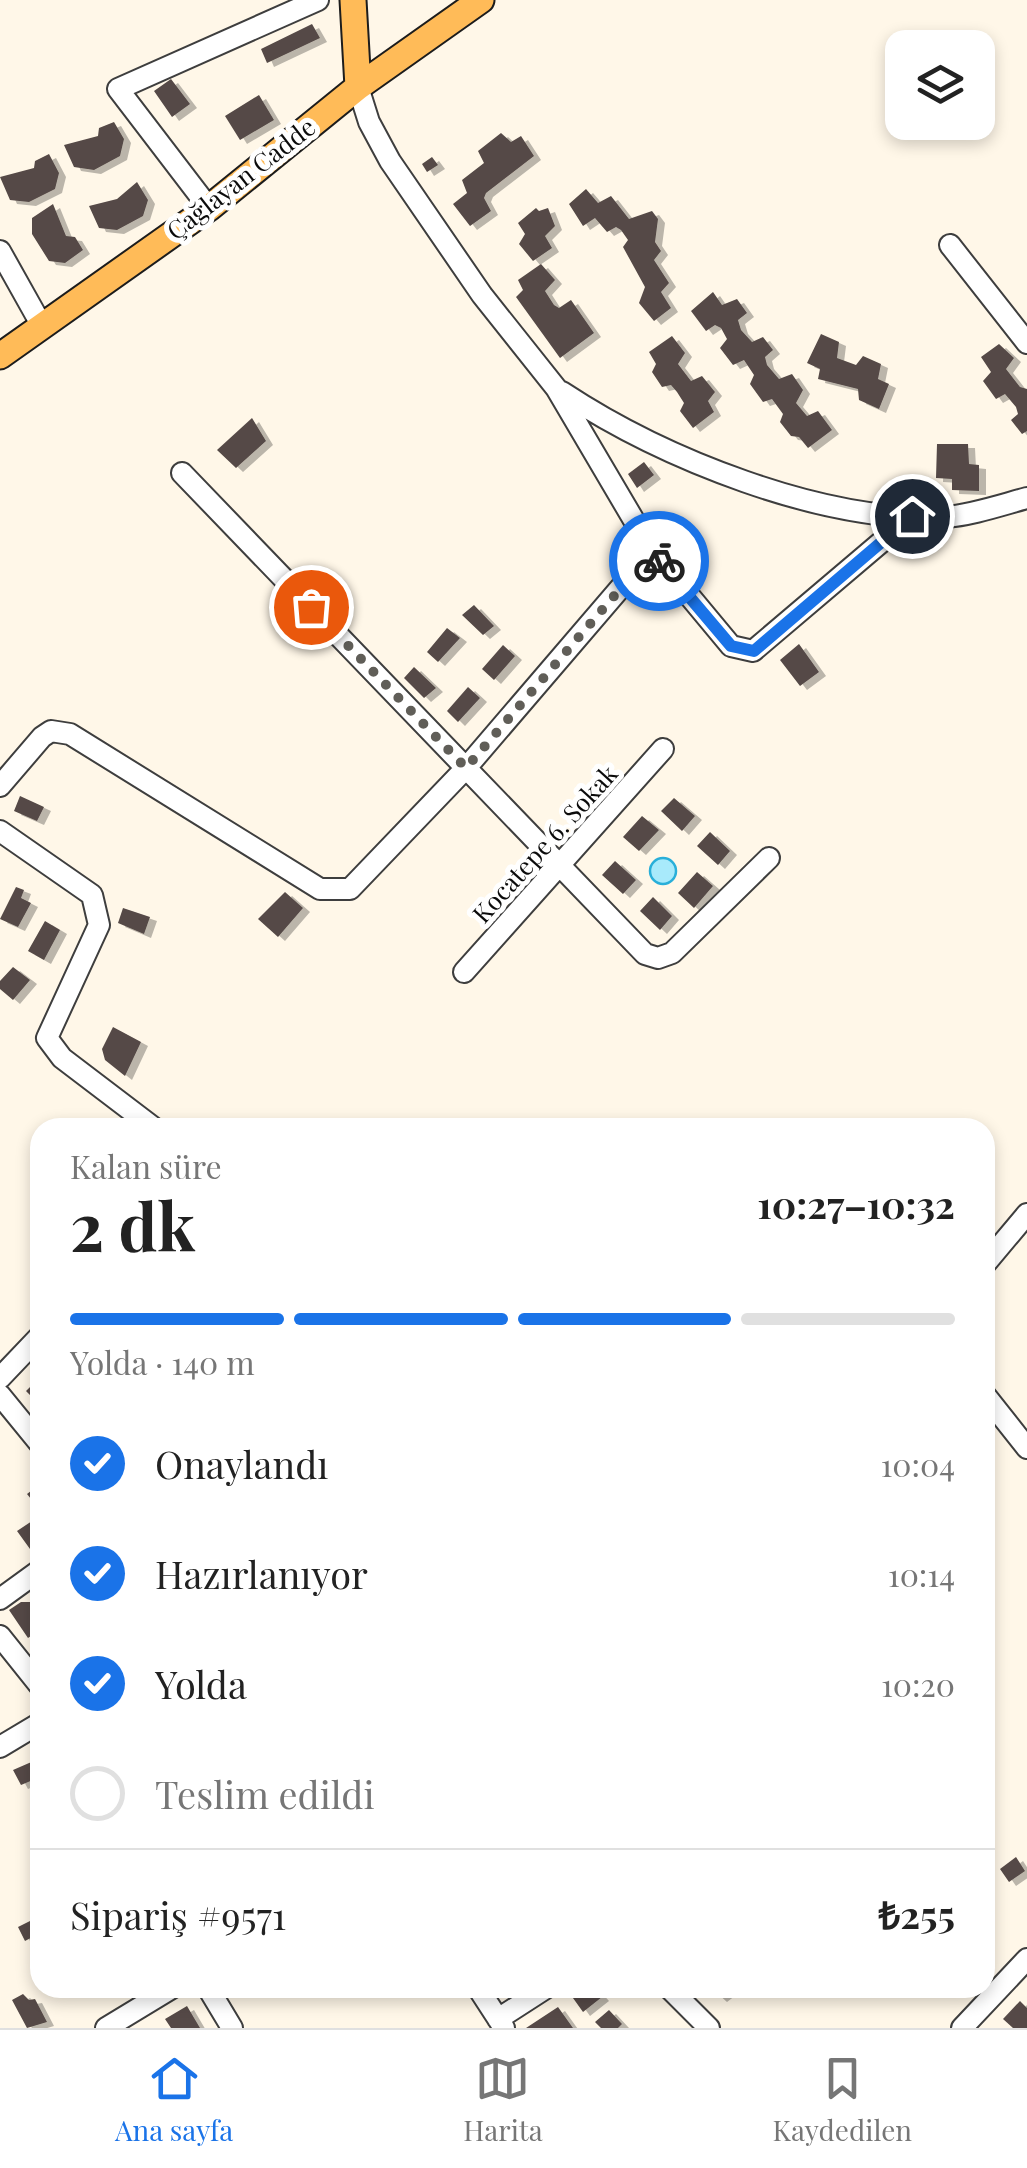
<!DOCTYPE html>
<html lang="tr">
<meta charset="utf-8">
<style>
:root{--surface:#fff;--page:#f2f2f2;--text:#222;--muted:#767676;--line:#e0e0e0;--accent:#1a73e8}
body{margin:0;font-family:"Playfair Display",serif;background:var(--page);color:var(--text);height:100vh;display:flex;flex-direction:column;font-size:38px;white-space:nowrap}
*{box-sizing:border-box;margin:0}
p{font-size:32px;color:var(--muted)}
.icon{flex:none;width:55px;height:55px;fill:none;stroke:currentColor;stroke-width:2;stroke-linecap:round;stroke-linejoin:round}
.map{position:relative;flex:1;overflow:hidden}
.panel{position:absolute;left:30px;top:1118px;width:965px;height:880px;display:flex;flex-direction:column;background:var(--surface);border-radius:30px;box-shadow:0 5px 15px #0003}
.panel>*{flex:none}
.fabs{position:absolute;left:885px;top:30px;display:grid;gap:20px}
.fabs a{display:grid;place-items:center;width:110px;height:110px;border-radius:20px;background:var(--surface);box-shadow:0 5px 15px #0003;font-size:50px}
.pin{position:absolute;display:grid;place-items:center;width:85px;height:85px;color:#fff;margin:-42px;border:5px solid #fff;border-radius:50%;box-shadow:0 2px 10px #0007}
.courier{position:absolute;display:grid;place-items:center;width:100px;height:100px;margin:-50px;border:8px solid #1a73e8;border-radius:50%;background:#fff;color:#222;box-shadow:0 2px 12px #0007}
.overview em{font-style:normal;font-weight:700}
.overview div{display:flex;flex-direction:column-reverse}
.overview{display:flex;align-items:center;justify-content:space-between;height:170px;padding:0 40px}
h1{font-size:65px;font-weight:700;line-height:75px}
.bar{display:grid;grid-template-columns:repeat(4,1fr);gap:15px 10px;align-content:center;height:120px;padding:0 40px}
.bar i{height:12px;border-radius:8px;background:var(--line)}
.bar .on{background:var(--accent)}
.bar p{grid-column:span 4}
.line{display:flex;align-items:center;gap:25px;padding:0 40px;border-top:2px solid var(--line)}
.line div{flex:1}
ol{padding:0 40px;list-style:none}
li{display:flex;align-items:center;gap:30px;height:110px}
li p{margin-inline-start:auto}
li .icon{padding:10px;border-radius:50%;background:var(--accent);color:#fff;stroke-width:4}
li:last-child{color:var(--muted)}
li i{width:55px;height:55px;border:5px solid var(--line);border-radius:50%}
.tab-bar{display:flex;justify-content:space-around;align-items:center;height:140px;border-top:2px solid var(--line);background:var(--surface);font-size:28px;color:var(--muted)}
.tab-bar a{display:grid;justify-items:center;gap:5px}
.tab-bar .on{color:var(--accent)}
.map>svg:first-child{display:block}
</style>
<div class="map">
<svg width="1027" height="2028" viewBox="0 0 1027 2028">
<defs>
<filter id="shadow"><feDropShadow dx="7" dy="4" stdDeviation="0" flood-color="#0004"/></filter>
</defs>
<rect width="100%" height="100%" fill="#fff7e8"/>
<path fill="#a8eafb" stroke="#29afd9" stroke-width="2.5" d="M650 871a13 13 0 1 1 26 0a13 13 0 1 1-26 0Z"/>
<path fill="#544946" filter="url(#shadow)" d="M312,24L320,38L267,63L261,49Z
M171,79L190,104L172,117L154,91Z
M259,95L274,120L240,140L225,116Z
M114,122L124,139L120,156L94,170L74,167L64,145L98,136L99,128Z
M501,133L511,142L521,136L534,156L486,193L484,198L491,211L470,226L453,204L467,193L462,180L484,163L478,151Z
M49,154L59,173L55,189L29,202L10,200L0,177L34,168L35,161Z
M432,157L438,165L427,172L422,164Z
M137,182L148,200L143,216L117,230L99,228L89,206L117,199Z
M586,189L598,203L611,196L629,219L652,211L658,219L655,242L661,251L654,260L669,283L661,292L671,308L654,321L639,303L645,287L623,247L628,240L621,230L616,227L607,232L595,218L583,226L569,204Z
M53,204L66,236L75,237L83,250L65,263L49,261L32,234V218Z
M536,208L539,211L548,208L555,226L545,236L552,248L533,261L519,244L525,234L518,223Z
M541,264L555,280L545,291L554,305L559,308L571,300L594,333L560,358L516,297L523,290L518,280Z
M713,292L722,305L737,299L747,313L738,320L741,330L752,342L763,337L773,350L765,357L767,365L779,379L792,374L803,390L796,403L807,416L818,411L832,430L808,448L799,437L791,436L780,422L783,414L772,399L763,402L750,384L754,375L744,360L733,365L720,348L727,339L721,328L715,325L706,331L691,311Z
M821,334L839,342L837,358L856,365L863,356L881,364L878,379L889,384L879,409L859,400L858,389L818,379L820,369L807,363Z
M672,336L685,353L678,364L691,381L702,376L715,392L708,401L714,412L693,428L680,411L684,403L677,392L671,385L662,387L652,372L656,364L649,352Z
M999,344L1014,358L1006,369L1020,387L1027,389V431L1022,434L1011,420L1018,414L1016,407L1005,394L996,399L983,381L991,372L981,357Z
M252,418L266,441L236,468L217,450Z
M937,444H968L969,464L979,465V491L952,490V479L936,478Z
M644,462L654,475L637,488L628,474Z
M474,605L494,626L483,635L462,615Z
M447,628L460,638L438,662L427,652Z
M799,644L819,672L800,686L780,660Z
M503,645L515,656L494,680L482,669Z
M414,667L436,688L424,698L404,678Z
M468,687L480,698L458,722L447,711Z
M20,796L44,807L37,821L14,811Z
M674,798L695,816L682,831L661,811Z
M642,816L659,830L639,851L623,837Z
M710,832L730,851L718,865L697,846Z
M615,861L636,880L623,894L602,875Z
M697,872L713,886L694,908L678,893Z
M16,887L24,890L21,898L31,903L18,927L0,919Z
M285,892L303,908L278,937L258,919Z
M653,897L672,916L660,930L640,911Z
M123,908L150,917L144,934L118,923Z
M45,921L60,930L44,960L28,951Z
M13,967L30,980L13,1000L0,989V981Z
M113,1027L141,1042L125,1076L105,1060L102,1049Z
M40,1377V1405L26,1391Z
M40,1484V1510L27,1494Z
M32,1521L40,1532V1542L30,1549L17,1531Z
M21,1602H34L40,1611V1630L28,1638L9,1610Z
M36,1760L40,1777L21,1785L13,1770Z
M1016,1857L1025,1871L1009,1882L1000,1869Z
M40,1916V1933L25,1941L18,1927Z
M572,1988H594L602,1997L583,2012L568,1991Z
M709,1988H733L720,1998Z
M23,1994L29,2000L35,1999L47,2022L27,2028L12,2000Z
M1020,2001L1027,2008V2028H1013L1003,2019Z
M187,2006L200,2028H171L165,2019Z
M558,2007L573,2028H526Z
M609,2010L622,2024L618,2028H601L595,2022Z"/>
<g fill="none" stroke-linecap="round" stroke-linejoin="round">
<defs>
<path id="minor" d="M358,87L369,122L390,161L482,295L556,388L652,551L731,646L753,651L912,516
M209,208L118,89L318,0
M950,245L1027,343
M0,251L42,326
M562,392C662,458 822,523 945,517C972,515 1001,505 1027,498
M182,473L645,954L658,958L672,953L769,858
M0,786L42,737L51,731L70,734L320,889H350L466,768L652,551
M0,831L92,895L99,925L47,1038L62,1058L154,1128
M464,972L663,749
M985,1264L1027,1214
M0,1378L40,1336
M0,1395L40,1444
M985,1395L1027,1448
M0,1599L40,1570
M0,1636L40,1686
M0,1747L40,1723
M208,1988L232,2028
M478,1988L504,2028
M669,1988L709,2028
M498,2019L546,1988
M106,2028L172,1988
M962,2028L1027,1959"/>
<path id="major" d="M353,0L358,87
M0,356L209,208L358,87L481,0"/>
</defs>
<use href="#minor" stroke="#3e3e3e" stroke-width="24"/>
<use href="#major" stroke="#1c1c1c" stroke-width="29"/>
<use href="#minor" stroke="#fff" stroke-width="20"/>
<use href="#major" stroke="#ffbb58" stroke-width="25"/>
</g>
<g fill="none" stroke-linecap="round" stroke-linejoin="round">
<path stroke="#605e58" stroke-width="10" stroke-dasharray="0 18" d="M311,607L466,768L652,552L659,561"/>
<path stroke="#1a73e8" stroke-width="12" d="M659,561L731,646L754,651L912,516"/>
</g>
<g text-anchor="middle" stroke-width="10" stroke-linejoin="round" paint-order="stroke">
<g font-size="25" fill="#0b0b0b" stroke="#fff">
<text transform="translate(241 179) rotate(-38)" y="9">Çağlayan Cadde</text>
<text transform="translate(545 844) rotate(-48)" y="9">Kocatepe 6. Sokak</text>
</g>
</g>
</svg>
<div class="fabs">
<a><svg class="icon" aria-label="layers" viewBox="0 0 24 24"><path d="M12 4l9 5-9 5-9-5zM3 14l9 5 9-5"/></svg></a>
</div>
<div class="pin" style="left:311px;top:607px;background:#ea580c"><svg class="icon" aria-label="bag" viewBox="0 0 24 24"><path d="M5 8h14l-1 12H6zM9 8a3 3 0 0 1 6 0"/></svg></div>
<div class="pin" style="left:912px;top:516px;background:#1f2937"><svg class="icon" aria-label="home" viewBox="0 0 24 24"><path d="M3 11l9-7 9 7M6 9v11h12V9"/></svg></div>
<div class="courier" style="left:659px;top:561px"><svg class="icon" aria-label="bike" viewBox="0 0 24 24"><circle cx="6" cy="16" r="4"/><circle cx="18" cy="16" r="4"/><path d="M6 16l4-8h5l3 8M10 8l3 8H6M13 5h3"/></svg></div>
<section class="panel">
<div class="overview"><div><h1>2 dk</h1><p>Kalan süre</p></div><em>10:27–10:32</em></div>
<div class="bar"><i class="on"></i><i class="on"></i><i class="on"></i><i></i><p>Yolda · 140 m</p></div>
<ol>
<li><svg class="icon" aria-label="check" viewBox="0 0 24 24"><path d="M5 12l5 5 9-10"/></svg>Onaylandı<p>10:04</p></li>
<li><svg class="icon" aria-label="check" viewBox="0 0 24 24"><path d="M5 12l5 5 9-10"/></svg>Hazırlanıyor<p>10:14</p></li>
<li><svg class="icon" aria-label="check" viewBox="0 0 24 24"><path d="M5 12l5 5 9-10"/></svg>Yolda<p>10:20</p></li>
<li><i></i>Teslim edildi</li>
</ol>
<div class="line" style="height:130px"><div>Sipariş #9571</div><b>₺255</b></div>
</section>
</div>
<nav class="tab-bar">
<a class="on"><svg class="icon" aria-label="home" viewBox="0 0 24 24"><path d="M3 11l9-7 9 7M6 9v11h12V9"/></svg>Ana sayfa</a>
<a><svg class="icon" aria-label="map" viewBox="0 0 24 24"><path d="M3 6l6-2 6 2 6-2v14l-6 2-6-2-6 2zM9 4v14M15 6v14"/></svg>Harita</a>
<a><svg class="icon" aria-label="saved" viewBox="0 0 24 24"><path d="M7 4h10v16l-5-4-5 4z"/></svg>Kaydedilen</a>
</nav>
